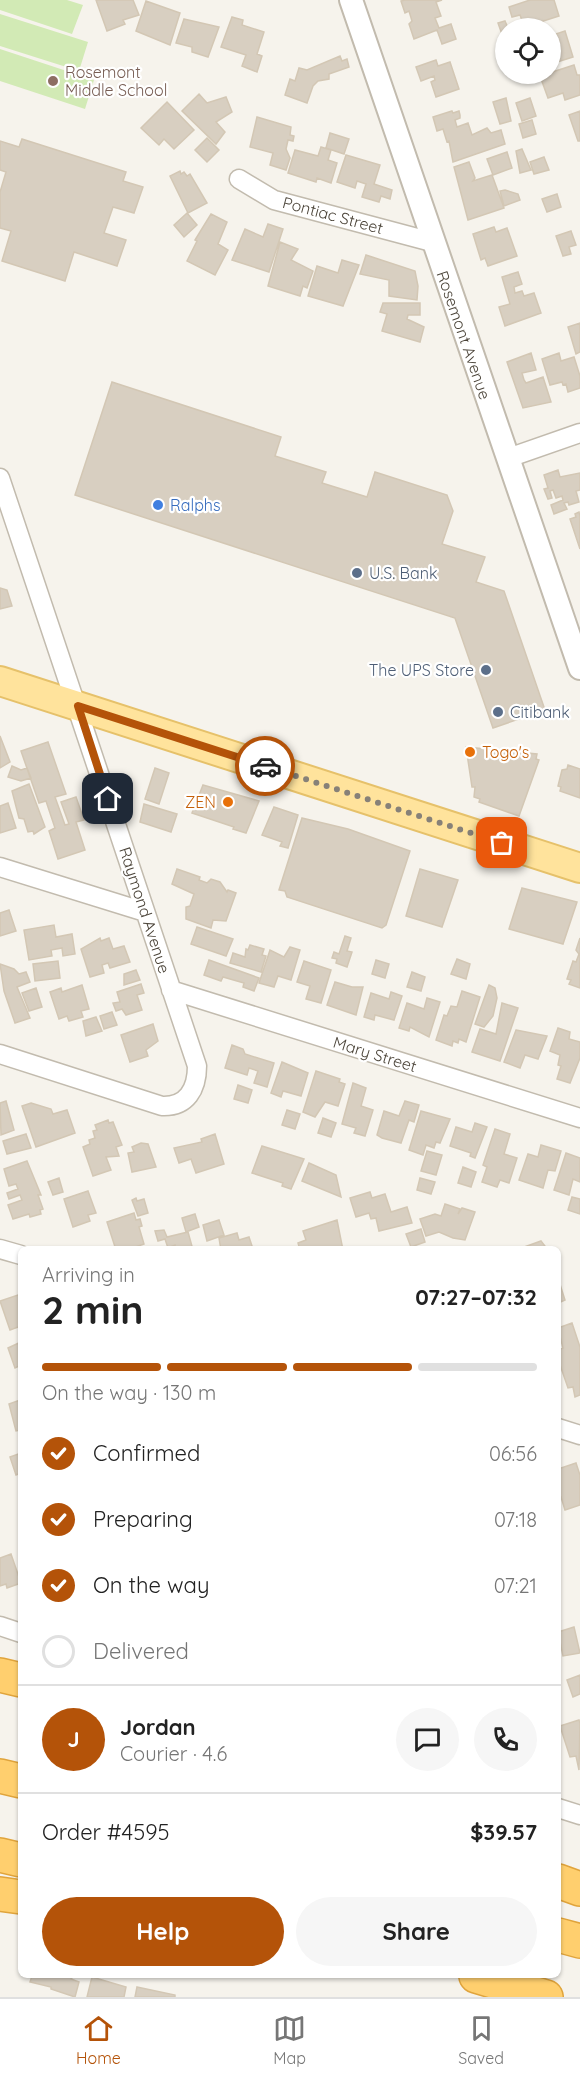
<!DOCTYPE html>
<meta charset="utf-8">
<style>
:root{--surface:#fff;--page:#f6f6f6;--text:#222;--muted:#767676;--line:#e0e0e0;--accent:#b45309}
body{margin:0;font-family:Quicksand,sans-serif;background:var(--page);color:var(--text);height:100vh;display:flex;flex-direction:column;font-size:22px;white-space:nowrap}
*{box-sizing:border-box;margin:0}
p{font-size:20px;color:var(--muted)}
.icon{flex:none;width:33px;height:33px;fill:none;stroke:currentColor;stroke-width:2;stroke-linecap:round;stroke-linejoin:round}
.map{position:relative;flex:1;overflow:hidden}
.sheet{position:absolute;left:18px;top:1246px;width:543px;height:732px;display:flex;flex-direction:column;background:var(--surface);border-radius:9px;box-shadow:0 2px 4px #0004}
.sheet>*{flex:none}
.fabs{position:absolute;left:495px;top:18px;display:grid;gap:12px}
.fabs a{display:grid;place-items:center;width:66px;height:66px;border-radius:50%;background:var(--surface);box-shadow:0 2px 4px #0004;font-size:30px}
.pin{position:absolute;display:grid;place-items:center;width:51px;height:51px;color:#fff;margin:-26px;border-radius:12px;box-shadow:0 3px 9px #0006}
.courier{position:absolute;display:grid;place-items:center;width:60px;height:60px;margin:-30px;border:4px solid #b45309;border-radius:50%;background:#fff;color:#222;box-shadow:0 2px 8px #0007}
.summary em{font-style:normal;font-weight:700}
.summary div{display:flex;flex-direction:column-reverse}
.summary{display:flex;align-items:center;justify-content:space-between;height:102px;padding:0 24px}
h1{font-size:39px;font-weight:700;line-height:45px}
.bar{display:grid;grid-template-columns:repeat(4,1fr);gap:9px 6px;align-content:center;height:72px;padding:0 24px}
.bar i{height:8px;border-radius:4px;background:var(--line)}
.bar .active{background:var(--accent)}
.bar p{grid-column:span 4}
.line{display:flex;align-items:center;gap:15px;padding:0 24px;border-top:2px solid var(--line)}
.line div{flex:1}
.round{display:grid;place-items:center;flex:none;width:63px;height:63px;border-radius:32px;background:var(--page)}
ol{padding:0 24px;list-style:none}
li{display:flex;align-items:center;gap:18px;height:66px}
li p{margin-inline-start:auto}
li .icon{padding:6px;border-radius:50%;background:var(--accent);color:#fff;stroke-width:4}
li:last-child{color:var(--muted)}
li i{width:33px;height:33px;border:3px solid var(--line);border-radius:50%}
.action{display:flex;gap:12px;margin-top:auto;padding:12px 24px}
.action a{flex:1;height:69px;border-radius:36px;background:var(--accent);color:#fff;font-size:24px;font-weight:700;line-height:69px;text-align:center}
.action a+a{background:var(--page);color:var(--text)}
.tabs{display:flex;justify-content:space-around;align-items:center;height:84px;border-top:2px solid var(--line);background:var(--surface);font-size:16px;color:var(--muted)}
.tabs a{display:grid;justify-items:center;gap:3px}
.tabs .active{color:var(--accent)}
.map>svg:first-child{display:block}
</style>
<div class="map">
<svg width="580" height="1997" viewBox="0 0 580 1997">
<rect width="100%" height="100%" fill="#f6f3ec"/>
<path fill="#d2eab5" d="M0,0H67L83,5L72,34L0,10Z
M0,14L88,42L79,71L0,46Z
M0,49L94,80L85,109L0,81Z"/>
<path fill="#d8cfc1" stroke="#d3c7b4" stroke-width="1.5" d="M96,0H133L139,15L123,20L125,24L107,31Z
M405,0H442L436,2L441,16L435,18L439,28L451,24L456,39L442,44L437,30L414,39L409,24L412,21L409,11L405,13L401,1Z
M530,0H554L559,16L534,24L533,20L523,23L520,15L512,17L509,7Z
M146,1L180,13L170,45L136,31Z
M232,17L243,20L242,25L264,32L257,54L262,56L257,72L242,66L246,55L221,47Z
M184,19L219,27L208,57L192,52V47L176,43Z
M505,21L508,28L521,23L523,28H506L504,40L498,23Z
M565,31L573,57L551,64L550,36Z
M340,56L342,61L347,59L349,67L329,74V79L318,81L313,86L307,103L285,95L290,79L295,81L299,68L307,70Z
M436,60L438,66L450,62L459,89L436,97L431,82L435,80L434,76L421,81L416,67Z
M574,65L577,75H580V95L565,100L563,93L548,98L540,76Z
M199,94L207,103L226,97L232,112L216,122L225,132L216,144L182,111Z
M506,98L511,121L500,124L493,102Z
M530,98L536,116L522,121L516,103Z
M167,102L194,130L174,149L164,139L159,145L141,128Z
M452,111L453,113L459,111L460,115V118L455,120L457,127L468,123L472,135L487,128L491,133L501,130L505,144L453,162L449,141L447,142L443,129L437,131L433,117Z
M580,111V141H578L569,115Z
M257,117L291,127L290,135L294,136L293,141L288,140L286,149L290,158L286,170L270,165L273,153L250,147Z
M532,120L536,134L523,138L519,124Z
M330,133L349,139L344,154L326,148Z
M207,138L219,150L207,162L195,150Z
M22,139L126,172L123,181L143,187L134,213L113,207L104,233L126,240L117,266L74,252L65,281L2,261L11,231L0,228V192L6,172L0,170V141L19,147Z
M321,147L331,150L328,160L337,163L331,183L317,178L316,182L288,173L295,150L318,156Z
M522,149L531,170L520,173L516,151Z
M507,152L512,168L493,175L487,159Z
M346,155L380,165L374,184L392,190L390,199L381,196L379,202L362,197L366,184L357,181L355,188L337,182Z
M544,157L549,170L534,174L530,162Z
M469,162L475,178L473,181L492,175L504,208L468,220L454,167Z
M180,171L181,174L184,172L187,176L190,174L207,203L188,213L170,176Z
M505,190L518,194L520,200L504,206L500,191Z
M557,194L561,207L547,212L542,199Z
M187,213L197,225L184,237L174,225Z
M211,214L227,222L218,244L228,250L215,275L187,261L197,241L195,240Z
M268,224L283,229L269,272L232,260L245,229L263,237Z
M494,227L496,232L507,228L517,256L488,266L485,258L481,260L473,234Z
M571,231L576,245L569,247L571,254L563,256L556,236Z
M280,242L298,249L291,260L313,271L307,288L303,286L300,296L268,286Z
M366,255L415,271L418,286L417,300L389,296V280L360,274Z
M342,260L359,265L343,306L308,296L317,266L338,273Z
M518,272L522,284L514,287L515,293L522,291L524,296L534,293L541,313L505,326L499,307L510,304L502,277Z
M383,303H420V315H408L407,319L424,327L420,342L382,331L387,314L380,312Z
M580,323V352L576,354L568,327Z
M531,353L536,370L522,373L524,380L526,383L543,377L551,402L523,408L507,362Z
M559,353L561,361L574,357L580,376V388L568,392L566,384L563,385L562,382L550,385L542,359Z
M112,382L281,437L275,456L326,472L322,483L367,497L375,472L447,495L453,511L442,544L485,557L476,582L504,591L545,710L493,728L455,618L75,495Z
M558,470L560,477L580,473V490L576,491L579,502L569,505L568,502L564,503L567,509L554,514L551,505L563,500L562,496L556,498L553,490L550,491L552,498L548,499L544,489L548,488L544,475Z
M579,512L580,516V549L570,519L576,517L575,514Z
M0,588L7,590L12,606L0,609Z
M0,736L10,762L0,768Z
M48,742L66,794L55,797L65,825L69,824L61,802L76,797L84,820L76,822L85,850L58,859L49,831L55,828L46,801L39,803L21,751Z
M466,747L537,754L536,759L539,760L519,816L479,802L480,799L474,797L475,787H472Z
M568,765L580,769V798L560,791L561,787L558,786L562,770L567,769Z
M12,766L21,770L27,768L31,778L21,781L8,777Z
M155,768L169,773L159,804L145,799Z
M29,784L45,827L34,834L33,831L28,832L24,819L19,818L12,791Z
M203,785L259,801L246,833L233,829L234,827L192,813Z
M8,803L16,828L0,833V806Z
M144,804L177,814L171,832L140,822Z
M274,807L298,815L288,848L280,846L282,842L262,835Z
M302,818L348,829L410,851L386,925L382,928L287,897L285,891L279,890Z
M177,869L200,877L199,880L207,883L211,879L220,882L227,892L228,890L236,893L226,921L213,920L211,928L186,919V907L190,906L194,894L172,884Z
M420,869L458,880L442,927L406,916Z
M522,888L577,902L563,944L509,929Z
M9,910L16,931L0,936V913Z
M54,925L56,937L72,934L75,954L63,956L62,948L51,950L52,956L29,960L24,930Z
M197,927L233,939L226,956L191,944Z
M345,936L351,938L347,951L352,952L347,967L336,963L337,959L332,958L334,952L339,954Z
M100,938L101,941L109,938L113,949L124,946L130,962L110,968L108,963L102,965L104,973L90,977L81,949Z
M580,938V988L569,984L571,980L567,979L573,961L576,962L579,954L576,950Z
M250,945L264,949L262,955L266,956L261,972L230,963L233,953L245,957L246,949L248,950Z
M290,947L300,950L291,980L278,976L274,987L259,983L270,950L284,957Z
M457,959L470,964L466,979L451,974Z
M209,960L259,978L254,991L243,987L244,983L223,977L221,981L204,975Z
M376,960L389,964L385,978L372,974Z
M58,961L60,978L35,981L33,964Z
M304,961L331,970L321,1003L306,999L310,986L297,982Z
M0,964L14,969L19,974L26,972L30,982L17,987L30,1018L15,1023L4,991Z
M136,970L140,980L124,985V974Z
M412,972L425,977L421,991L407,987Z
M335,982L352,987H363L356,1015L327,1005Z
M141,984L144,993L137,995L142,1010L126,1015L122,1009L116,1011L113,1003L120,1002L117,992Z
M82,985L89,1009L81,1011L83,1017L69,1021L67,1016L59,1019L50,992L61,988L62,992Z
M489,985L495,988L497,998L493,1016L484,1027L475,1024Z
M36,988L42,1007L29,1011L22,993Z
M462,991L480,997L466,1042L459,1039L458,1043L453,1041L452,1046L436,1040L444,1015L447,1016L451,1006L457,1007Z
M391,992L402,996L394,1020L375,1015L374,1020L364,1017L371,993L389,999Z
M427,998L440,1002L429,1037L410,1027L409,1031L399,1028L407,1003L424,1009Z
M502,1003L518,1008L500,1061L472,1052L480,1029L496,1034Z
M112,1012L117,1025L104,1029L100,1016Z
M96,1017L102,1031L86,1036L83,1021Z
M153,1024L158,1041L146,1050L148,1056L130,1062L121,1035Z
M558,1028L570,1032L569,1039L580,1042V1058L570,1083L557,1079L561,1066L558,1065L560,1055L550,1051Z
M516,1030L547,1036L538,1059L525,1055L520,1068L504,1062Z
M232,1045L243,1049L245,1054L274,1063L267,1087L254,1083L258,1071L249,1068L247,1075L225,1068Z
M282,1062L308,1073L301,1096L283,1091L281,1097L271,1093Z
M316,1071L340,1079L339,1082L345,1084L338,1106L325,1102L315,1117L303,1112Z
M353,1083L366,1088L361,1106L373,1110L365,1136L354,1133L356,1128L342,1124Z
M238,1085L252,1090L248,1103L234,1099Z
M6,1101L14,1130L1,1135L0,1103Z
M405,1101L419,1105L414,1122L409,1120L401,1143L382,1138L377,1135L384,1111L399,1116Z
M31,1103L51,1109L53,1114L67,1110L75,1133L36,1147L22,1106Z
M287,1110L300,1114L295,1129L282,1125Z
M421,1111L450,1119L440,1143L436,1142L434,1148L426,1145L423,1155L409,1150Z
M323,1118L336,1123L331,1137L318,1133Z
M108,1120L109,1123L113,1122L122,1145L116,1147L119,1156L106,1157L111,1170L93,1176L83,1147L90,1144L89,1140L95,1138L93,1131L97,1130L95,1125Z
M475,1123L487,1127L475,1158L470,1156L471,1153L450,1146L456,1127L472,1132Z
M495,1129L510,1134L504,1154L517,1158L509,1183L500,1180L497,1187L482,1182L487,1167L483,1165Z
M26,1134L31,1148L7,1154L3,1141Z
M215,1134L224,1164L196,1173L191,1159L179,1163L174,1148L202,1142L201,1139Z
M141,1143L148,1144L156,1167L132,1172L128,1153L134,1152L132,1147Z
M541,1145L561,1151L555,1171L548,1170L543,1188L519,1180L528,1154L538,1157Z
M262,1146L304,1159L291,1189L282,1186L283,1183L252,1173Z
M427,1151L442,1155L436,1175L421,1171Z
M566,1153L580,1158V1182L573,1179L569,1195L554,1190Z
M27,1161L41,1195H38L43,1209L40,1210L41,1214L30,1217L29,1214L13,1219L8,1205L22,1200L20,1195L9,1199L7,1193L18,1189L16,1184L9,1186L4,1169Z
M309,1163L336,1175L341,1197L302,1181Z
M463,1167L476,1172L471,1187L458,1183Z
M59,1178L63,1192L53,1195L48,1182Z
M420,1178L435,1182L431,1194L417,1190Z
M88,1191L96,1213L88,1215L90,1221L73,1227L64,1199Z
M370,1192L372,1198L385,1194L391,1212L407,1207L412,1223L379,1231L376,1218L371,1219L369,1213L356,1217L350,1198Z
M572,1197L580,1199V1214L568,1210Z
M136,1198L137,1201L144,1199L148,1213L138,1216L132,1200Z
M445,1204L460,1209L458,1214L462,1208L475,1212L465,1240L453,1238L439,1232L426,1236L420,1219L435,1214L441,1216Z
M134,1213L136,1220L140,1219L142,1226L139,1227L144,1244L127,1250H116L107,1222Z
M195,1214L199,1227L186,1232L182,1218Z
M219,1220L224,1235L207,1241L203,1225Z
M337,1220L343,1250H300L298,1243L306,1240L303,1231Z
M421,1229L425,1242L411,1247L406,1234Z
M164,1230L167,1237L188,1232L193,1250H176L175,1245L168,1248L165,1239L158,1241L155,1231Z
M237,1233L239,1240L249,1237L253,1249L221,1250L219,1238Z
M541,1241L548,1250H516Z
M558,1278L565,1300L558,1303Z
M21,1294V1326L10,1330L0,1301Z
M572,1323L580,1347V1395L575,1397L573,1387L568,1388L558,1359V1350L563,1348L558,1328Z
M21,1342V1365L15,1368L8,1348Z
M20,1400L21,1430L16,1431L9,1404Z
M21,1453V1473L16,1475L10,1457Z
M576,1463L580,1475V1505L565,1510L561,1497L558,1498V1469Z
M11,1554L21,1583L7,1588L6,1584L0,1586V1558Z
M574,1627L580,1653L563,1656L558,1632Z
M580,1675V1694L573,1697L567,1680Z
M579,1720L580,1723L579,1770L576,1756L570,1757L560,1726Z
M32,1976H74L71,1979L79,1982L75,1997L51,1989V1987L30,1982Z
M92,1977L126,1987L124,1997H87Z
M137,1987L175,1995V1997H135Z"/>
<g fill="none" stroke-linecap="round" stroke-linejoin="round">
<defs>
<path id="minor" d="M239,179L274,200L432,242
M508,458L580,433
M0,478L197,1066C197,1089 187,1107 162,1106L0,1054
M0,867L145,912
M171,990L580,1118
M0,1249L21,1255
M558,1428L580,1435
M0,1626L21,1633
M558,1808L580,1815"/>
<path id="tertiary" d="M351,0L580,668"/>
<path id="primary" d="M0,681L580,868"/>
<path id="motorway" d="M0,1675L21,1680
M0,1776L21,1781
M0,1855L21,1860
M558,1881L580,1889
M0,1894L21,1897
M558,1935L580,1941
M476,1976L546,1997"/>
</defs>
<use href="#minor" stroke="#c2bbae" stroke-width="21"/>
<use href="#tertiary" stroke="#c2bbae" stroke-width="26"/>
<use href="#primary" stroke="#e6c16a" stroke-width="32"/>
<use href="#motorway" stroke="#e0a43c" stroke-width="36"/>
<use href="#minor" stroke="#fff" stroke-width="18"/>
<use href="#tertiary" stroke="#fff" stroke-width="22"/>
<use href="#primary" stroke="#ffe39c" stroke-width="28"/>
<use href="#motorway" stroke="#ffcf6e" stroke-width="33"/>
</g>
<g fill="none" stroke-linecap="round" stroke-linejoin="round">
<path stroke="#878178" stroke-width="6" stroke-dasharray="0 10.8" d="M265,766L502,843"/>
<path stroke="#b45309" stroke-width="8" d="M108,799L78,706L265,766"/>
</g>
<circle fill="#8d6e63" stroke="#fff" stroke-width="2" cx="53" cy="81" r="6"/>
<circle fill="#3f7fe0" stroke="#fff" stroke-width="2" cx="158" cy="505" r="6"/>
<g fill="#5c6f8a" stroke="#fff" stroke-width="2">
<circle cx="357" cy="573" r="6"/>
<circle cx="486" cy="670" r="6"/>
<circle cx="498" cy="712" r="6"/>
</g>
<g fill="#e8710a" stroke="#fff" stroke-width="2">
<circle cx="470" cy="752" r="6"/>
<circle cx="228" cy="802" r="6"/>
</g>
<g text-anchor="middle" stroke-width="4.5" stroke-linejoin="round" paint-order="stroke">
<g font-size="16" fill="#785e54" stroke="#fff" text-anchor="start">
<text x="65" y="78">Rosemont<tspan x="65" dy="18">Middle School</tspan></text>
</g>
<g font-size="16" fill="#4b4439" stroke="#fff">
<text transform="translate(333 215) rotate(15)" y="6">Pontiac Street</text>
<text transform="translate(464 335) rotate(71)" y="6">Rosemont Avenue</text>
<text transform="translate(145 910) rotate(72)" y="6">Raymond Avenue</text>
<text transform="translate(375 1054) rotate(17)" y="6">Mary Street</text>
</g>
<g font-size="16" fill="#366cbe" stroke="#fff" text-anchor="start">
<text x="170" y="511">Ralphs</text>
</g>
<g font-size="16" fill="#4e5e75" stroke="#fff" text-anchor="start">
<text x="369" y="579">U.S. Bank</text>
<text x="474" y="676" text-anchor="end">The UPS Store</text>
<text x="510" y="718">Citibank</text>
</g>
<g font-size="16" fill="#c56008" stroke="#fff" text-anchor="start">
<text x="482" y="758">Togo's</text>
<text x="216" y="808" text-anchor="end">ZEN</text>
</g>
</g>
</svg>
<div class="fabs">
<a><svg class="icon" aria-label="locate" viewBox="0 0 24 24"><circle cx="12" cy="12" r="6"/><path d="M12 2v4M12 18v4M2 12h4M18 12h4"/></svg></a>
</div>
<div class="pin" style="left:502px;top:843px;background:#ea580c"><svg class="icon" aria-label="bag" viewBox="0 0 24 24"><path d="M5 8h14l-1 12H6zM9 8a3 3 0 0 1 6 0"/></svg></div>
<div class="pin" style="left:108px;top:799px;background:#1f2937"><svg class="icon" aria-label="home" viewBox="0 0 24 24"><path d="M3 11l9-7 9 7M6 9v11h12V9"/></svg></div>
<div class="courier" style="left:265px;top:766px"><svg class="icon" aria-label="car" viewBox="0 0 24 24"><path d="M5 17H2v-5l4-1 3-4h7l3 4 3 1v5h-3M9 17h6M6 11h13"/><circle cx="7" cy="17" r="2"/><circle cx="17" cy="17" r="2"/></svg></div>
<section class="sheet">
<div class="summary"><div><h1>2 min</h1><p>Arriving in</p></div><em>07:27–07:32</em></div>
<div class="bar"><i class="active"></i><i class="active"></i><i class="active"></i><i></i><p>On the way · 130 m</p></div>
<ol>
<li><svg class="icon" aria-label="check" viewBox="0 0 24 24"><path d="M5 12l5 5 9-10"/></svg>Confirmed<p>06:56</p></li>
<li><svg class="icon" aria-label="check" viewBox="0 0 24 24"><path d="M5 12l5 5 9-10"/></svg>Preparing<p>07:18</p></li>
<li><svg class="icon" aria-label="check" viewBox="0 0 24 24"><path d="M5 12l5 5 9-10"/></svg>On the way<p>07:21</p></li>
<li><i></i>Delivered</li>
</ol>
<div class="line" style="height:108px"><b class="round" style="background:var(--accent);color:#fff">J</b><div><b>Jordan</b><p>Courier · 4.6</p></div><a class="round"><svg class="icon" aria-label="chat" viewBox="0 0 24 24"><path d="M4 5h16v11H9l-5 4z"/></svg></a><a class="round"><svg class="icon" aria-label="phone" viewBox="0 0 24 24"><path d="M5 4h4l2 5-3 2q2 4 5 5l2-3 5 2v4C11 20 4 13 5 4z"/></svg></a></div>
<div class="line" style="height:78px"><div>Order #4595</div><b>$39.57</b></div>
<div class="action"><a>Help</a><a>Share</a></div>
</section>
</div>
<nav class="tabs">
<a class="active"><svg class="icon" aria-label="home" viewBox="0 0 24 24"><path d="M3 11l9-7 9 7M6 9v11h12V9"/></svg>Home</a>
<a><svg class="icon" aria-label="map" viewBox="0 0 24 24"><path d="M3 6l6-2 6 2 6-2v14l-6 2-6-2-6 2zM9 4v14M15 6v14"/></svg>Map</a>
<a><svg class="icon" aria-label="saved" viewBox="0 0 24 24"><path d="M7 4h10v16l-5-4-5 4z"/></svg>Saved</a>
</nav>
